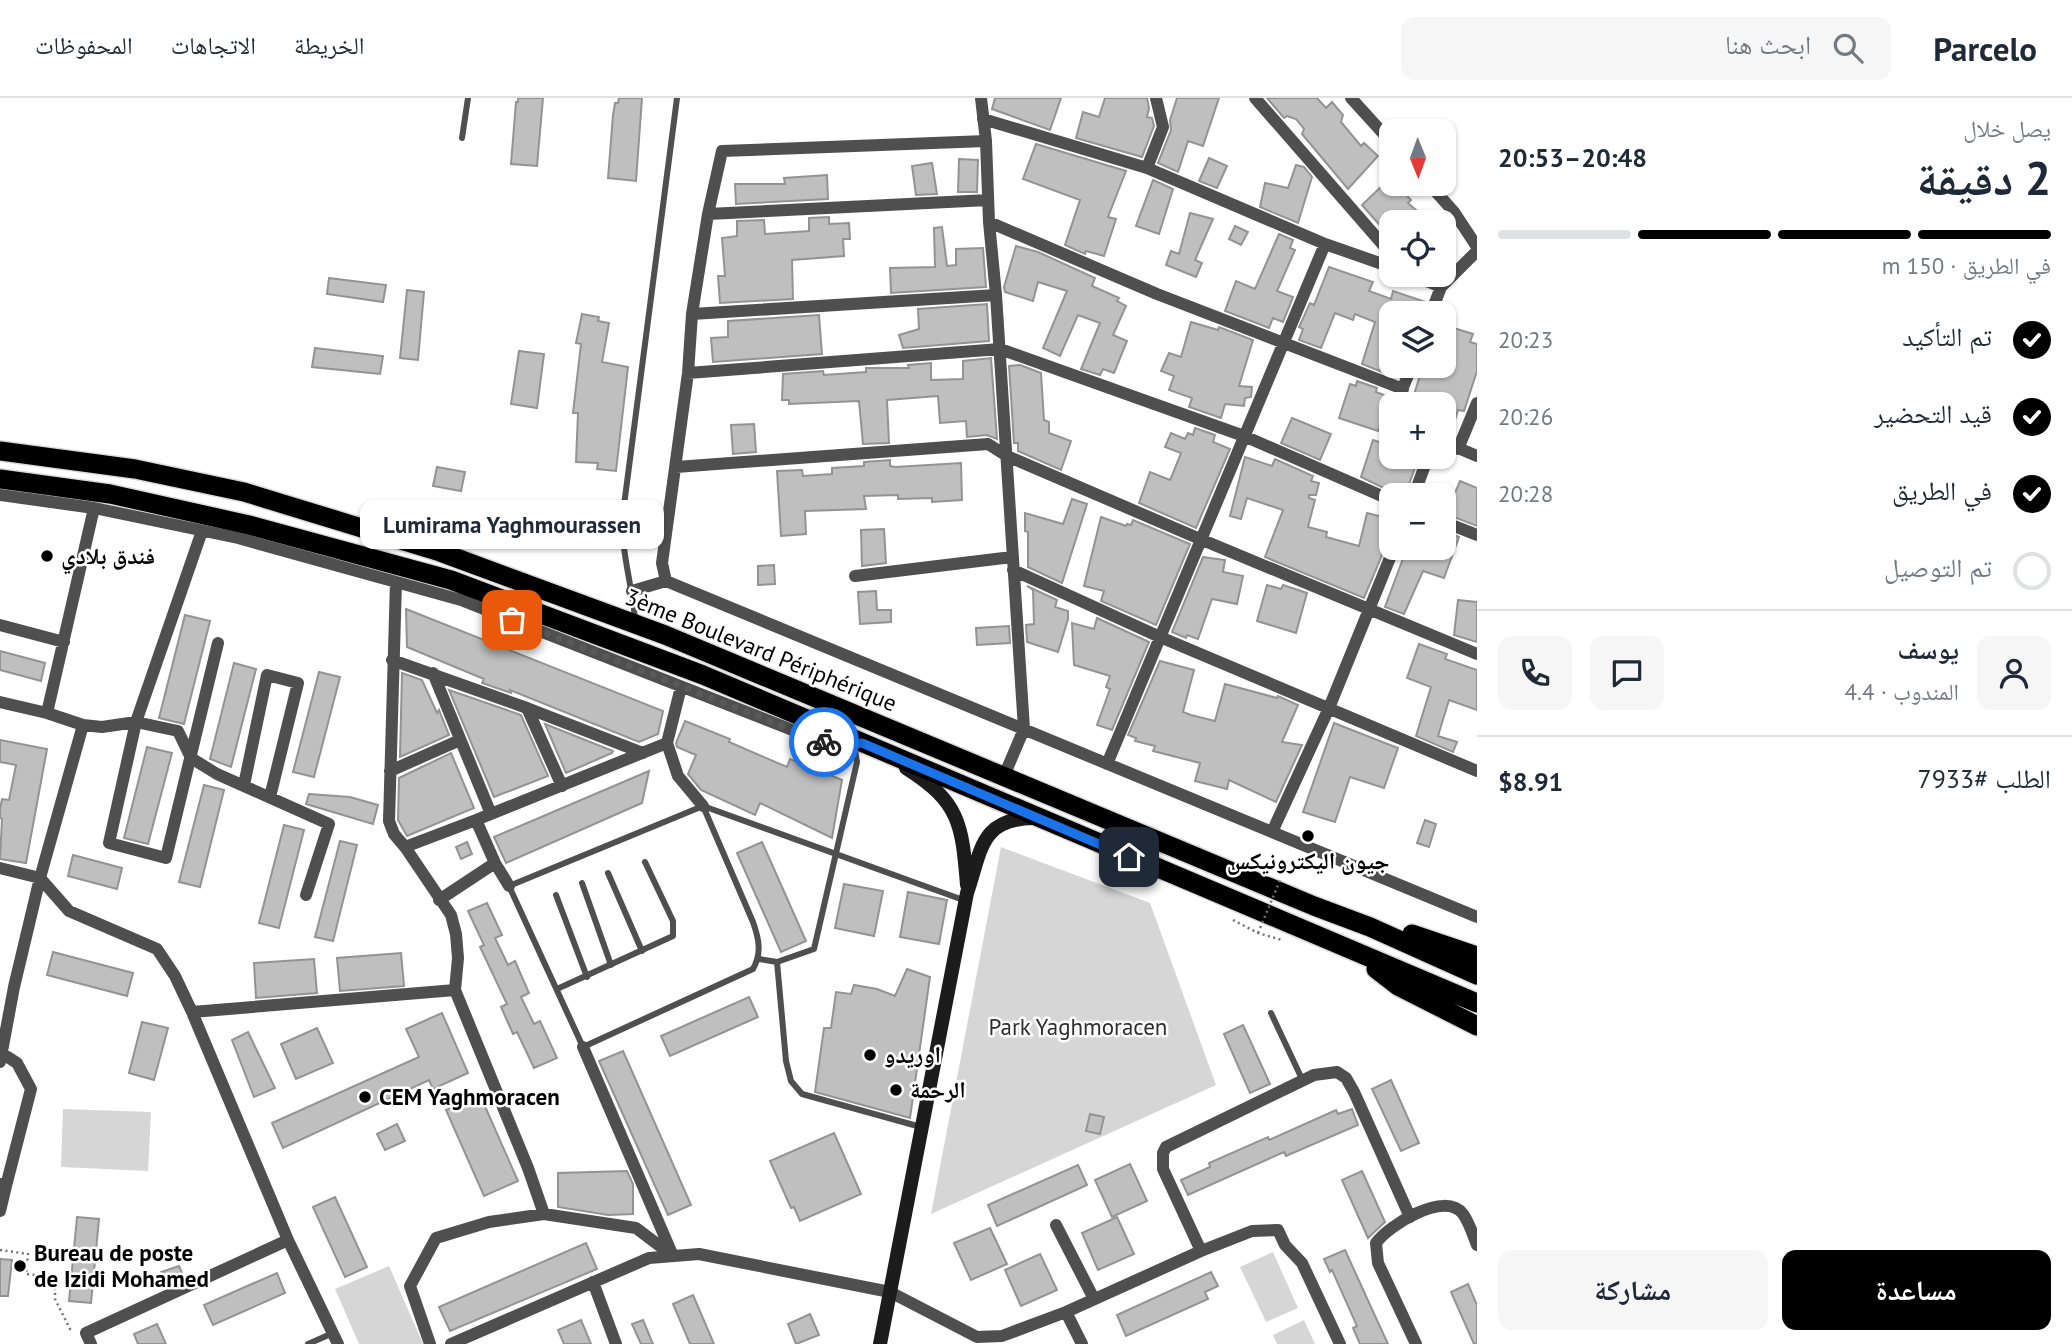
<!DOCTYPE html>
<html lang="ar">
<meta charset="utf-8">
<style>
:root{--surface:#fff;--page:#f6f6f7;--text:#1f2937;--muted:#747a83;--line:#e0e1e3;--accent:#000}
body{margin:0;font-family:"PT Sans","Noto Naskh Arabic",sans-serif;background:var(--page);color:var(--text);direction:rtl;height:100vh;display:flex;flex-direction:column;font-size:26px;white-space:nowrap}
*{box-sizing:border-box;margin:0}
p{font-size:23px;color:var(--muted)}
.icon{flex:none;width:38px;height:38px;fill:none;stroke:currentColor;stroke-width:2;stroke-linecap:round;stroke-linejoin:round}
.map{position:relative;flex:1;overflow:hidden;direction:ltr}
.sheet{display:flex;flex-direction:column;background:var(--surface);width:595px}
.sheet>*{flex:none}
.needle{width:46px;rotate:179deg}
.buttons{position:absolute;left:1379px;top:21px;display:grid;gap:14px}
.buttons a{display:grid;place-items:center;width:77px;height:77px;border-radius:14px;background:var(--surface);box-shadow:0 2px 5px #0004;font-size:35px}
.pin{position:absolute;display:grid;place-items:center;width:60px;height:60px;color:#fff;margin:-30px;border-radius:14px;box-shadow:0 4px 10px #0006}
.courier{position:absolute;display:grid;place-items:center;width:70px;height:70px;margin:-35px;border:5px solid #1a73e8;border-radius:50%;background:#fff;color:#222;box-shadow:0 2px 9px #0007}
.bubble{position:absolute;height:49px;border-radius:14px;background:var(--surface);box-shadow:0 2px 5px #0004;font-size:23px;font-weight:700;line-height:49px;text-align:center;direction:rtl}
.head em{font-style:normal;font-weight:700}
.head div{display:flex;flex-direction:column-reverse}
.head{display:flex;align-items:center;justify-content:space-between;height:119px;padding:0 21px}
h1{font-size:46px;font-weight:700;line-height:52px}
.bar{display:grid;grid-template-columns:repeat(4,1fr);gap:10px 7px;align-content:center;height:84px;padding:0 21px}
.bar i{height:9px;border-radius:5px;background:var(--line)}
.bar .selected{background:var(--accent)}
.bar p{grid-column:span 4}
.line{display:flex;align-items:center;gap:18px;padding:0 21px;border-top:2px solid var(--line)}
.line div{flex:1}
.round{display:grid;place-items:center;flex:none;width:74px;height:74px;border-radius:14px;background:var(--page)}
ol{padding:0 21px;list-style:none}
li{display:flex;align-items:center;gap:21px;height:77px}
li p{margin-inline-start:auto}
li .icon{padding:7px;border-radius:50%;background:var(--accent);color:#fff;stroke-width:4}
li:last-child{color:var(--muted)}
li i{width:38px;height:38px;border:4px solid var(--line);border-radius:50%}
.primary-button{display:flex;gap:14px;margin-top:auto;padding:14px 21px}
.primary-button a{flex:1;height:80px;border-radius:14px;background:var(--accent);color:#fff;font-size:28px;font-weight:700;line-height:80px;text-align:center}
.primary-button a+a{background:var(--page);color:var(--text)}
header{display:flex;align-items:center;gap:42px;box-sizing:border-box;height:98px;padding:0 35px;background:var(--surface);border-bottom:2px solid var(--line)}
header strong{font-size:33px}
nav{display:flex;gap:38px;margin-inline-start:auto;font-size:24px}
.search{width:490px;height:63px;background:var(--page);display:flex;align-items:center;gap:18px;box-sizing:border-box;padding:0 24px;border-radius:14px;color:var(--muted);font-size:26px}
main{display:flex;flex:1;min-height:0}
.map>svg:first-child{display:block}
</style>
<header>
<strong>Parcelo</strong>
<div class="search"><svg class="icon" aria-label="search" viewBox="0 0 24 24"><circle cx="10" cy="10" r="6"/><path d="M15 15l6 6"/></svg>ابحث هنا</div>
<nav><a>الخريطة</a><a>الاتجاهات</a><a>المحفوظات</a></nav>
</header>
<main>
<section class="sheet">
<div class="head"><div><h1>2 دقيقة</h1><p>يصل خلال</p></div><em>20:48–20:53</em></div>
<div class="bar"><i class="selected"></i><i class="selected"></i><i class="selected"></i><i></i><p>في الطريق · 150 m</p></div>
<ol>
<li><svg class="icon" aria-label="check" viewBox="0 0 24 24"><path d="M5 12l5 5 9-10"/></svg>تم التأكيد<p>20:23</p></li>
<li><svg class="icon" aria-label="check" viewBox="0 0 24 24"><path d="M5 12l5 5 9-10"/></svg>قيد التحضير<p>20:26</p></li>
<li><svg class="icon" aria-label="check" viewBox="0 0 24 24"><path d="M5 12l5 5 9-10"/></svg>في الطريق<p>20:28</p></li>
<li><i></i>تم التوصيل</li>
</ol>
<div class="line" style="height:126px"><a class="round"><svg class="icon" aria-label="person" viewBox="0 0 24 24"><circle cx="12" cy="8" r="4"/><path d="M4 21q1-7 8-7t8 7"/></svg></a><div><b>يوسف</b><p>المندوب · 4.4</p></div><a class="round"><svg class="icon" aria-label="chat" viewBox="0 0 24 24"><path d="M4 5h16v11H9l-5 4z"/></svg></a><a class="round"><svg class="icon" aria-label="phone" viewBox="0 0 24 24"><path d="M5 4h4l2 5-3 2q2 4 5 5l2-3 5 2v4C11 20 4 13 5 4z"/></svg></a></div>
<div class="line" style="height:91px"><div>الطلب #7933</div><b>$8.91</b></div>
<div class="primary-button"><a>مساعدة</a><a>مشاركة</a></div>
</section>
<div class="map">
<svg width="1477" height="1246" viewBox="0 0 1477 1246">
<rect width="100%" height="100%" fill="#fff"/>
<path fill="#d6d6d6" d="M1001,749L1150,805L1216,987L931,1116Z
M63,1011L151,1014L148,1073L61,1069Z
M1273,1154L1298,1210L1266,1224L1240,1169Z
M389,1168L423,1246H359L335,1191Z
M1304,1222L1315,1246H1277L1273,1237Z"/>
<path fill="#bfbfbf" stroke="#939393" stroke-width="2" d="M518,0H543L537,68L511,66L516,4H518Z
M619,0H642L636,83L608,80L613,17L615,5H618Z
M995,0H1061L1050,32L992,11Z
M1105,0H1147L1149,10L1147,19L1152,20L1154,28L1142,59L1076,40L1083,14L1099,19Z
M1177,0H1219L1203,48L1188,43L1178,74L1158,65L1171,32L1170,22Z
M1267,0H1317L1326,10L1332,4L1343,17L1341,24L1361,48L1364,45L1378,58L1348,91L1302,36L1304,31L1296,21L1287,18L1284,20Z
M1036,46L1126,73L1108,119L1116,121L1104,158L1086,153L1085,156L1065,147L1080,102L1023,81Z
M1209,60L1227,68L1217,90L1199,83Z
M959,61L978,62L977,94H958Z
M932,65L937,96L916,97L912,68Z
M1296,67L1304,69L1312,79L1298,125L1260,109L1265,85L1288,90Z
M827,77L828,101L736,106L735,86H785L784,80Z
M1390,80L1391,86H1396L1411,102L1408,105L1416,112L1403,124H1391V140L1362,107Z
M1153,82L1173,91L1159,136L1136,128Z
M1190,115L1213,121L1195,162L1202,165L1196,179L1166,167L1171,153L1179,156Z
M829,119V126L849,125L850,141H843L844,158L792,162L793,201L720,205L718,178H725L722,140L737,138V123L764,122L765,136L809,133V120Z
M1235,128L1248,134L1241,147L1229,141Z
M942,129L947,168L956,167V151L983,150L986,189L891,195L890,170L935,169L934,130Z
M1279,136L1293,142L1290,150L1295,152L1277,193L1293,199L1283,224L1273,220L1269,230L1225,213L1236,183L1255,191Z
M1016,148L1038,154L1095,180L1092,188L1119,200L1117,203L1126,208L1113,237L1127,243L1114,275L1103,271L1100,277L1081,271L1100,225L1078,217L1060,258L1043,250L1067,193L1038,184L1033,203L1005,194L1004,189Z
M1329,169L1373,184L1369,193L1391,201L1393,193L1426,204L1422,215H1391V242L1382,274L1362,266L1375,224L1355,216L1353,222L1335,215L1321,250L1299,242L1303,231L1299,229L1310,205L1314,207Z
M329,180L386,187L383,204L327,196Z
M407,192L424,194L418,262L400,260Z
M987,206L989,243L903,250L899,237L919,231L918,211Z
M582,216L599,219L598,223L609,225L602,264L628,269L616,373L597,371L598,365L576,364L578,315H573L581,246L576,245Z
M819,217L822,256L713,264L711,240L728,239V223Z
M1191,224L1218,232L1219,229L1253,242L1239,288L1252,289L1251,299L1245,300L1244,308L1225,306L1221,320L1189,309L1192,300L1169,292L1174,278L1161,273L1169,255L1181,259Z
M1444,227L1473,236L1470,244L1477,246V273L1464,313L1458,312L1453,329L1444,327V306H1411L1422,271L1429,273L1431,268H1444Z
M315,250L383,258L380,276L312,269Z
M519,253L544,256L537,310L511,306Z
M991,260L997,341L987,337L967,339L966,323L940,325L938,298L887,302L889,345L863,346L859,303L789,306V302H782L783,276L823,273L824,277L866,274V270H909L908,267L931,265V282L963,281V263Z
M1020,267L1041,275L1044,322L1049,324V335L1071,343L1061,372L1018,353V345H1014L1009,268Z
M1357,283L1377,290L1376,294L1390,299L1378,333L1339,320L1350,286L1356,288Z
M1292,320L1331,336L1320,362L1281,345Z
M754,326L756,354L733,356L731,327Z
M1195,330L1215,337L1213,344L1230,351L1196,430L1139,405L1150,374L1170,382L1171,380L1181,355L1165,349L1171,335L1185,341L1188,335L1193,337Z
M1373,342L1391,348V359H1419L1405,397H1398L1361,379Z
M1245,359L1272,368L1275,361L1313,378L1311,383L1319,385L1316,397H1309V400L1315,402L1308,429L1327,434L1326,439L1359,448L1367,415L1391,421L1385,450L1364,500L1265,459L1283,412L1247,400L1241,421L1230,418Z
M890,362V368L895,369L961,365L962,402L932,404V400L898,401V397L864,398L866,411L805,413L806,436L781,438L777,373L802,372L803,378L832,376V370L864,368V364Z
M437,369L465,374L461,393L433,388Z
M1460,383L1477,390V428L1446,416Z
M1072,401L1087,406L1062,485L1028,469V434L1025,433V415L1063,426Z
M1101,419L1126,428L1127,426L1131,427L1133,422L1190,446L1156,527L1101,503L1104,493L1084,488Z
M884,431L886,465L862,468L861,432Z
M1444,433L1459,439L1444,480L1423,473L1404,516L1385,509L1407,450H1444Z
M1203,459L1225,462L1223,474L1243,478L1237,506L1212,501L1198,541L1187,537L1186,540L1172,534Z
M774,467L775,486L758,487V468Z
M1267,487L1281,491L1283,487L1307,495L1296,535L1257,523Z
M1027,488L1057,502L1055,509L1068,513V521L1058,554L1027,544L1026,527L1034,526L1033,492Z
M876,493L877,512H891V524L860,526L858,494Z
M1458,502L1477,504V544L1454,537Z
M406,511L663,613L658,636L639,644L510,592L511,595L482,585L484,581L407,549Z
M185,517L210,523L184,626L159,620Z
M1097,520L1149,544L1112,632L1097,627L1110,591L1106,589L1110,578L1074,567L1072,525L1094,531Z
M1009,528L1010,545L977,547L976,530Z
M1419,546L1447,556L1445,561L1477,572V612L1449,602L1438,638L1457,644L1453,654L1416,638L1431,589L1407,580Z
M0,553L45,565L41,583L0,572Z
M1160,563L1194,572L1183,614L1191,617L1215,623L1225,586L1277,600L1278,598L1298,607L1282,644L1302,647L1276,704L1229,682L1227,691L1195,683L1200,665L1153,653L1155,648L1135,643L1136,640L1128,637Z
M234,565L256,571L231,669L210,661Z
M319,574L340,579L314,679L293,674Z
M402,575L422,582L437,615L439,612L449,637L400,659Z
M449,592L521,617L548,678L494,699Z
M685,623L730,641L729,644L787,669L790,661L842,682L832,740L760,705L755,717L701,692L688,676L696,657L677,649L676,645Z
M1334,625L1398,650L1384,690L1350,679L1335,724L1303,714Z
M545,626L613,653L612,655L566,675Z
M0,642L47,651L26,765L0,761L2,721L0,720V711L2,701L9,702L16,667L0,664Z
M147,649L172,655L148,746L124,740Z
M451,655L474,710L407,738L398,722L399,680Z
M649,673L642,705L506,765L494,739Z
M204,687L224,692L200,789L179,784Z
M309,696L350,699L378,707L373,726L306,706Z
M1425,722L1436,726L1429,749L1417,745Z
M284,727L304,732L279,830L259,825Z
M340,743L357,747L333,843L315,839Z
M467,744L472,756L461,761L456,749Z
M762,744L806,843L781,854L737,755Z
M73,757L122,770L117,791L68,778Z
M844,786L883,793L874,838L835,830Z
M908,794L947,802L939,846L900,839Z
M487,805L502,837L495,840L508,867L515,863L529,895L521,899L534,926L540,923L557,960L534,970L517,934L513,936L501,909L507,906L480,849L484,847L468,813Z
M53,854L133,875L127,898L47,877Z
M401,855L404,888L340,893L337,860Z
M314,861L317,895L256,900L254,865Z
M907,871L930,879L910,1020L815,994L824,930H831L836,894L851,896L854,887L877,891L895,898Z
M749,899L758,919L670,958L661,938Z
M442,915L468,975L433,991L429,982L283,1050L272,1025L419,959L406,931Z
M142,924L168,930L154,982L129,975Z
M1243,927L1270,986L1250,995L1224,936Z
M317,930L333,965L296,981L281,946Z
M248,934L275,990L254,999L232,942Z
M623,953L691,1107L668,1117L599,963Z
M1391,982L1419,1045L1401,1053L1372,991Z
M480,997L518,1083L484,1098L446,1012Z
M1352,1011L1358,1027L1286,1058L1284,1054L1188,1097L1181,1082L1210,1069L1209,1065L1268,1039L1269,1042L1336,1012L1338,1016Z
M1090,1016L1104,1019L1100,1036L1086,1033Z
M397,1026L405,1043L385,1052L377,1036Z
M834,1035L861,1096L800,1123L794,1109L791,1110L770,1063Z
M1130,1066L1147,1103L1112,1119L1095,1082Z
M1078,1067L1087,1087L997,1128L988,1107Z
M627,1073L633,1086V1116L608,1117L558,1109V1075Z
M1362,1073L1385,1124L1368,1140L1342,1082Z
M335,1099L367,1169L345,1179L313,1109Z
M77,1119L99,1121L91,1205L69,1203Z
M1117,1119L1134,1156L1098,1172L1082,1135Z
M990,1130L1007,1166L971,1182L954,1145Z
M586,1145L597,1171L450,1233L439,1209Z
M1345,1152L1376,1220L1388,1246H1360L1353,1230L1357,1228L1332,1172L1330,1174L1324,1161Z
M1040,1156L1057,1192L1021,1208L1005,1172Z
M0,1161L12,1162L8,1198H0Z
M179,1168L184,1180L166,1187L161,1174Z
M1211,1174L1218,1188L1205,1194L1208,1201L1126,1238L1117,1217Z
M277,1175L285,1195L213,1227L204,1207Z
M1468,1186L1477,1207V1246H1474L1451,1194Z
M693,1197L714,1246H690L673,1206Z
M810,1216L819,1237L796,1246L788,1226Z
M581,1222L591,1246H564L558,1232Z
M643,1222L653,1246H641L632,1226Z
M157,1226L166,1246H138L134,1236Z"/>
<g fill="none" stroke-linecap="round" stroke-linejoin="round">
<defs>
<path id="trunk" d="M0,353L135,371L244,394L440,454L665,537L1314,808L1370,829L1477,877
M0,381L110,396L249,427L451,482L703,577L1477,905
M1412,836L1477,858
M1376,871L1398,888L1477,928"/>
</defs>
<use href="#trunk" stroke="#dbdbdb" stroke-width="22"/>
<path stroke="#717171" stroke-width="2.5" stroke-dasharray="2 3.5" stroke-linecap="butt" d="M1233,822L1258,835L1282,842
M0,1152L28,1156L26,1176L55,1179V1201L72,1235"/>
<path stroke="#4f4f4f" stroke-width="6" d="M462,40L468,0
M635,521C632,485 620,451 623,415L677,0
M703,708L753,824C759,841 762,855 753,871L583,949L509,788L703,708L966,803
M608,775L642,853
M582,785L611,867
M556,797L587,879
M759,861L777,864L814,851L857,664L854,647
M777,864L786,963L791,983L802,996L921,1029
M557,891L673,838V823L645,764
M1271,915L1302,981
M308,1246L333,1235"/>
<path stroke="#4f4f4f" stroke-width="12" d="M981,0L986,43L989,124L996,197L1024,631L1004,678
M1255,0L1391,156
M1351,0L1391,44
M983,21L1147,70L1325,146L1391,169
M986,43L722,53L708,116L692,216L688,275L662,465L666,483L1477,819
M1147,70L1163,29L1156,0
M1429,86L1454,114L1477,149
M708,116L988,102
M989,124L1157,196L1403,291
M1412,177L1441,189
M1431,215L1441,189L1477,153
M692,216L996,197
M688,275L1000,251L1244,338L1391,402
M1396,306L1412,268
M1444,344L1477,358
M1458,351L1477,305
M676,369L988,346L1007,358L1200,441L1477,556
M0,397L94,410L238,440L461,502L833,648L862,645
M1414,397L1428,359
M1444,424L1477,437
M202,433L136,624L109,745L166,760L218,545
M1013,472L1160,539L1477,673
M855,478L1012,459
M396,484L389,723L394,736L405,749L476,722
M632,493L666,483
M0,527L64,544
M392,562L527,610L562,688
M433,575L491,716
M681,589L667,645L678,678L703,708
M0,604L47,615L83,627L102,629L136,624L178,633L191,660L217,676L329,726L306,797
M527,610L643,655
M47,615L94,410
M1107,666L1325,146
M390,673L460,642
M244,687L267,577L298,585L270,699
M1272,734L1329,610L1394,450
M405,749L451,817L456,836L458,860L455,892
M0,770L40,780L69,813L157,851L175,878L192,914L288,1142L338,1246
M509,788L495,765L476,722L667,645
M439,802L495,765
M192,914L455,892L528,1070L544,1116
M0,954L17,965L31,991L6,1088L0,1086
M0,964L14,889L40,780L83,627
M0,1113L6,1088
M1056,1127L1094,1201
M1201,1153L1163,1071V1055L1166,1049L1314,977L1337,974L1346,980L1354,994L1410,1119
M593,1184L616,1246
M1066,1214L1082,1246
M91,1246L86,1235L288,1142
M430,1246L410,1188L436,1140L489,1124L544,1116L636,1130L673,1158L583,949
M451,1246L649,1160L699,1156L890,1194L977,1239L1002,1238L1066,1214L1201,1153L1252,1133L1278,1132L1285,1147L1302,1165L1340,1246
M1416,1246L1378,1165L1376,1145C1389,1127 1445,1092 1463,1116C1469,1124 1473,1137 1477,1147"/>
<path stroke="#1c1c1c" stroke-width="14" d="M906,670C960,704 962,726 967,787
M880,1246L967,795C982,751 980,721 1034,720"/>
<use href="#trunk" stroke="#000" stroke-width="19"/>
<path stroke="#717171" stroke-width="2.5" stroke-dasharray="2 3.5" stroke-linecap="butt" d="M1258,835L1281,780"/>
</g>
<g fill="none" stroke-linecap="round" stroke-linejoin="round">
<path stroke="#595959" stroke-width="7" stroke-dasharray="0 12.6" d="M512,522L824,644"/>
<path stroke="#1a73e8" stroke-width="9" d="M824,644L844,648L862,645L1129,759"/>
</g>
<g fill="#000" stroke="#fff" stroke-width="2.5">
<circle cx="47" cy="458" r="7"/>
<circle cx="1308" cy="738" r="7"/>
<circle cx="870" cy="957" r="7"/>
<circle cx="896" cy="992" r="7"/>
<circle cx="365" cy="999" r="7"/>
<circle cx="20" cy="1168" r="7"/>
</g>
<g text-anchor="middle" stroke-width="5" stroke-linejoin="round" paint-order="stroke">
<g font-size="23" font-weight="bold" fill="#000" stroke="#fff" text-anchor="start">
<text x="61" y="466">فندق بلادي</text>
<text x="1308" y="771" text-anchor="middle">جيون اليكترونيكس</text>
<text x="884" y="965">اوريدو</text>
<text x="910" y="1000">الرحمة</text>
<text x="379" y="1007">CEM Yaghmoracen</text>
<text x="34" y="1163">Bureau de poste<tspan x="34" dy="26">de Izidi Mohamed</tspan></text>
</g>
<g font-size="23" fill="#000" stroke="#fff">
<text transform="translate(761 552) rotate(22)" y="8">3ème Boulevard Périphérique</text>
</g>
<g font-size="23" fill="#2d2d2d" stroke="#fff">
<text x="1078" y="937">Park Yaghmoracen</text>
</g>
</g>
</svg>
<div class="buttons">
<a><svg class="needle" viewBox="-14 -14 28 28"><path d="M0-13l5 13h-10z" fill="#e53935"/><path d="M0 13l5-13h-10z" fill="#747a83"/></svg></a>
<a><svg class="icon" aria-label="locate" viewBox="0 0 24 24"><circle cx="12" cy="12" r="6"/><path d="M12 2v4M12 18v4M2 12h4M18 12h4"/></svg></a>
<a><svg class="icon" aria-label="layers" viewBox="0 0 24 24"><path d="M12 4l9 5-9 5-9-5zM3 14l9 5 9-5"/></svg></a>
<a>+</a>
<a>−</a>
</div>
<div class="pin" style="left:512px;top:522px;background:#ea580c"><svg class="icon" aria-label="bag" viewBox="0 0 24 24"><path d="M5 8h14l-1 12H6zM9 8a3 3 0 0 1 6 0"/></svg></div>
<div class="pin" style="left:1129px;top:759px;background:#1f2937"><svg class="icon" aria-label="home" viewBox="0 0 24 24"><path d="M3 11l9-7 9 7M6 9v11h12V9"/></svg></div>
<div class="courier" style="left:824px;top:644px"><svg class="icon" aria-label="bike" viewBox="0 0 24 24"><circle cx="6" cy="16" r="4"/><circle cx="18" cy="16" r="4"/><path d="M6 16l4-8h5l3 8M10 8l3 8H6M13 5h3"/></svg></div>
<div class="bubble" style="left:360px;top:402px;width:304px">Lumirama Yaghmourassen</div>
</div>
</main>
